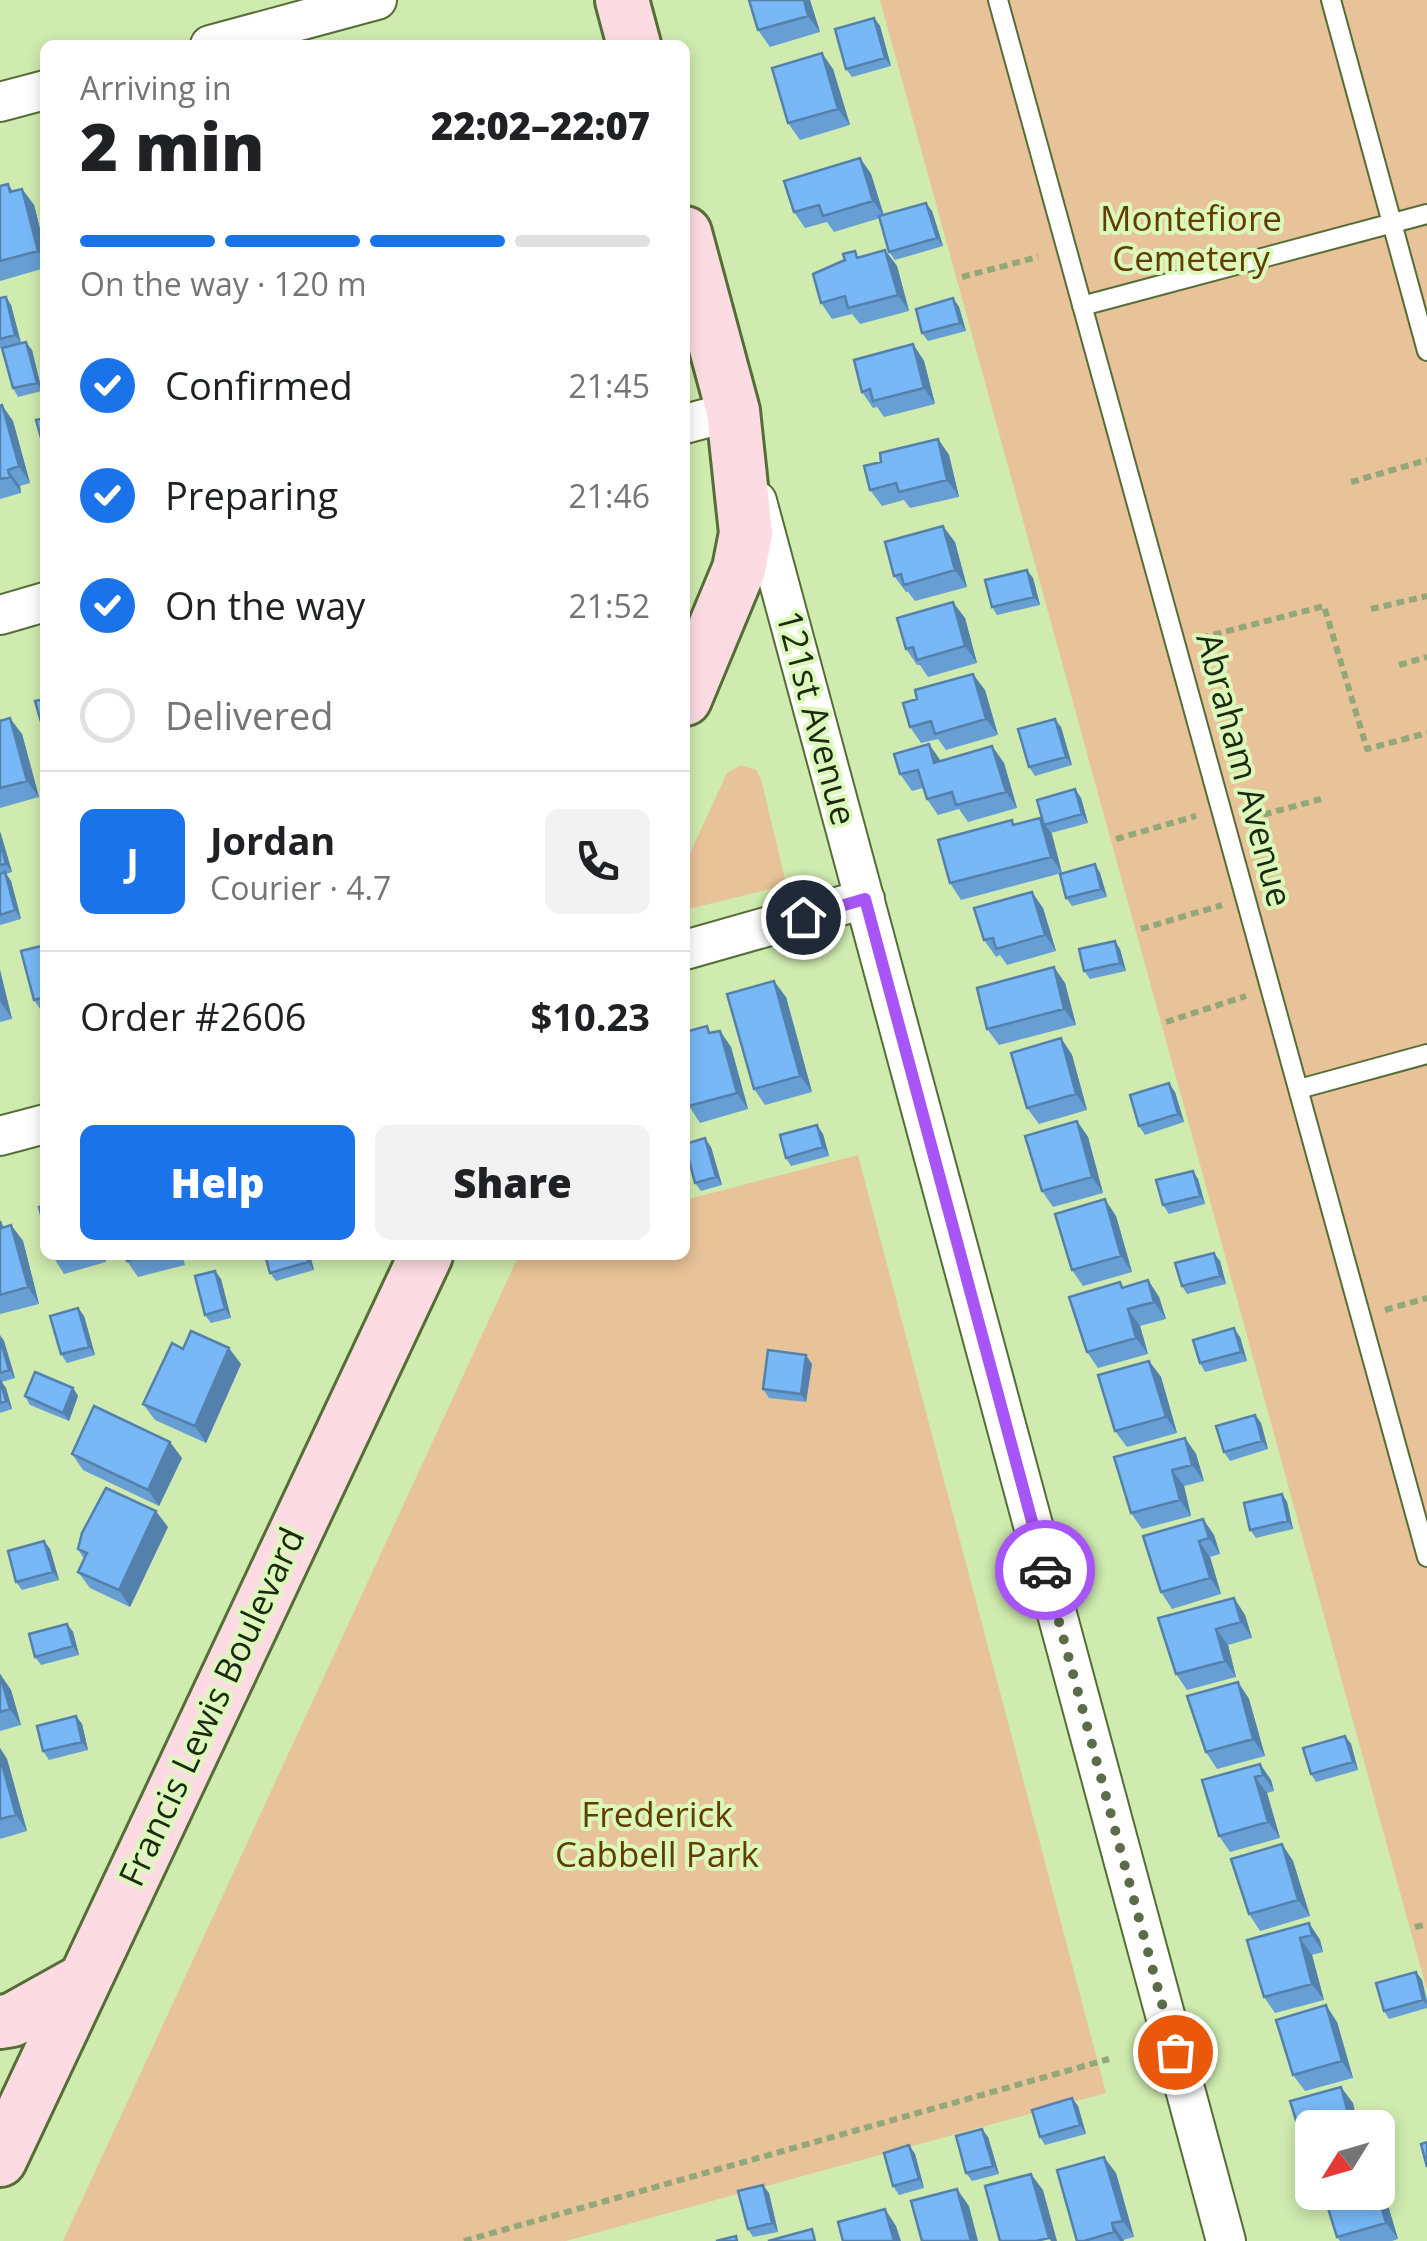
<!DOCTYPE html>
<meta charset="utf-8">
<style>
:root{--surface:#fff;--page:#f2f2f2;--text:#202124;--muted:#757577;--line:#e0e0e0;--accent:#1a73e8}
body{margin:0;font-family:"Open Sans",sans-serif;background:var(--page);color:var(--text);height:100vh;display:flex;flex-direction:column;font-size:38px;white-space:nowrap}
*{box-sizing:border-box;margin:0}
p{font-size:32px;color:var(--muted)}
.icon{flex:none;width:55px;height:55px;fill:none;stroke:currentColor;stroke-width:2;stroke-linecap:round;stroke-linejoin:round}
.map{position:relative;flex:1;overflow:hidden}
.drawer{position:absolute;left:40px;top:40px;width:650px;height:1220px;display:flex;flex-direction:column;background:var(--surface);border-radius:15px;box-shadow:0 5px 15px #0003}
.drawer>*{flex:none}
.needle{width:65px;rotate:233deg}
.fabs{position:absolute;left:1295px;top:2110px;display:grid;gap:20px}
.fabs a{display:grid;place-items:center;width:100px;height:100px;border-radius:15px;background:var(--surface);box-shadow:0 5px 15px #0003;font-size:50px}
.pin{position:absolute;display:grid;place-items:center;width:85px;height:85px;color:#fff;margin:-42px;border:5px solid #fff;border-radius:50%;box-shadow:0 2px 10px #0007}
.courier{position:absolute;display:grid;place-items:center;width:100px;height:100px;margin:-50px;border:8px solid #a855f7;border-radius:50%;background:#fff;color:#222;box-shadow:0 2px 12px #0007}
.head em{font-style:normal;font-weight:800}
.head div{display:flex;flex-direction:column-reverse}
.head{display:flex;align-items:center;justify-content:space-between;height:170px;padding:0 40px}
h1{font-size:65px;font-weight:800;line-height:75px}
.bar{display:grid;grid-template-columns:repeat(4,1fr);gap:15px 10px;align-content:center;height:120px;padding:0 40px}
.bar i{height:12px;border-radius:8px;background:var(--line)}
.bar .current{background:var(--accent)}
.bar p{grid-column:span 4}
.line{display:flex;align-items:center;gap:25px;padding:0 40px;border-top:2px solid var(--line)}
.line div{flex:1}
.round{display:grid;place-items:center;flex:none;width:105px;height:105px;border-radius:15px;background:var(--page)}
ol{padding:0 40px;list-style:none}
li{display:flex;align-items:center;gap:30px;height:110px}
li p{margin-inline-start:auto}
li .icon{padding:10px;border-radius:50%;background:var(--accent);color:#fff;stroke-width:4}
li:last-child{color:var(--muted)}
li i{width:55px;height:55px;border:5px solid var(--line);border-radius:50%}
.cta{display:flex;gap:20px;margin-top:auto;padding:20px 40px}
.cta a{flex:1;height:115px;border-radius:15px;background:var(--accent);color:#fff;font-size:40px;font-weight:800;line-height:115px;text-align:center}
.cta a+a{background:var(--page);color:var(--text)}
.map>svg:first-child{display:block}
</style>
<div class="map">
<svg width="1427" height="2241" viewBox="0 0 1427 2241">
<rect width="100%" height="100%" fill="#cfebaf"/>
<path fill="#e8c298" d="M880,0H1427V1990L1409,1925Z
M741,765L756,770L761,779L785,879L774,888L688,909L685,864L727,773Z
M858,1155L1106,2093L566,2241H63L519,1255H685V1200Z"/>
<g fill="none" stroke-linecap="round" stroke-linejoin="round">
<defs>
<path id="lane" d="M998,0L1427,1557
M1331,0L1427,351
M1082,306L1427,214
M1299,1089L1427,1054"/>
<path id="street" d="M210,45L377,0
M0,102L45,90
M685,424L733,411L739,433
M757,501L1226,2241
M0,615L45,602
M685,950L865,899
M0,1136L45,1124"/>
<path id="secondary" d="M622,0L634,45
M685,233L733,411L746,533L739,569L685,699
M0,2022L12,2020L82,1981
M0,2160L426,1255"/>
</defs>
<use href="#lane" stroke="#556d36" stroke-width="22"/>
<use href="#street" stroke="#556d36" stroke-width="42"/>
<use href="#secondary" stroke="#556d36" stroke-width="58"/>
<path stroke="#92a879" stroke-width="6" stroke-dasharray="8 5" stroke-linecap="butt" d="M962,277L1038,257
M1351,482L1427,460
M1371,609L1427,596
M1201,638L1324,606L1367,749L1427,733
M1399,665L1427,657
M1251,818L1321,799
M1116,839L1196,816
M1141,929L1222,905
M1166,1022L1246,996
M1385,1310L1427,1298
M1415,1927L1427,1924
M464,2241L1109,2059"/>
<use href="#lane" stroke="#fff" stroke-width="18"/>
<use href="#street" stroke="#fff" stroke-width="38"/>
<use href="#secondary" stroke="#fcdce2" stroke-width="52"/>
</g>
<path fill="#679ed4" d="M749,0H810L820,32L770,47L758,30Z
M874,18L880,26L891,66L852,77L846,69Z
M833,69L850,125L800,140L788,123Z
M860,158L871,174L884,215L932,211L943,246L895,260L889,252L880,218L834,232L827,222L805,228L794,212Z
M8,184L13,191L22,189L34,205L45,249V268L0,281V186Z
M885,250L897,266L909,311L860,324L852,314L832,319L821,303L860,257Z
M6,297L11,305L21,343L32,350L42,391L18,397L13,388L0,346V298Z
M953,298L959,307L966,331L928,341L922,333Z
M913,344L924,361L935,404L884,417L877,407L873,408L862,392Z
M0,406L13,421L30,483L20,486L21,493L0,499Z
M938,439L949,455L959,497L910,508L904,500L882,506L870,490L881,462Z
M955,542L967,587L915,601L908,592H906L894,576Z
M1033,578L1040,605L997,615L992,607Z
M965,618L977,663L928,677L920,665H917L906,649Z
M985,690L998,735L946,750L938,739L921,743L910,727L917,699Z
M0,719L22,734L39,797L0,808Z
M1061,727L1072,765L1035,776L1029,767Z
M992,746L1004,763L1017,808L968,822L959,809L938,815L927,799L923,788L912,791L900,774L941,761Z
M1075,789L1081,798L1088,823L1051,833L1062,873L961,900L950,883L1015,825L1040,818L1044,822Z
M0,832L12,872L6,874L11,881L21,919L0,925Z
M1095,864L1100,873L1107,897L1072,906L1066,898Z
M1043,908L1056,951L1007,965L1000,955L996,957L984,940Z
M45,945V1016L34,1000Z
M1120,949L1126,971L1090,979L1084,971Z
M0,970L12,1019L0,1022Z
M1065,983L1076,1025L999,1045L987,1029Z
M786,997L812,1092L765,1105L754,1089Z
M720,1031L731,1047L748,1109L700,1123L689,1106L712,1033Z
M1061,1038L1072,1055L1087,1110L1039,1124L1027,1108Z
M1175,1092L1184,1122L1145,1135L1139,1126Z
M1077,1121L1088,1137L1103,1193L1053,1207L1042,1191Z
M823,1134L829,1156L791,1166L786,1158Z
M711,1147L722,1185L701,1191L695,1183Z
M1198,1179L1205,1204L1169,1214L1163,1205Z
M1116,1216L1132,1272L1083,1286L1072,1270Z
M0,1221L4,1227L11,1225L23,1241L39,1304L0,1314Z
M52,1255H105L106,1262L64,1274Z
M125,1255H182L185,1265L138,1277L127,1261Z
M265,1255H310L314,1270L276,1281L270,1273Z
M1220,1261L1226,1284L1187,1294L1182,1286Z
M215,1271L221,1279L231,1318L211,1323L205,1315Z
M1148,1280L1159,1297L1166,1319L1140,1326L1148,1354L1098,1368L1087,1352L1124,1287Z
M78,1308L84,1316L95,1355L67,1363L61,1354Z
M0,1335L4,1341L15,1378L2,1382L6,1388L12,1409L0,1413Z
M1240,1337L1247,1361L1205,1372L1200,1363Z
M183,1349L241,1364L206,1443L155,1420L143,1404Z
M1149,1361L1161,1377L1177,1433L1127,1447L1115,1431Z
M812,1364L806,1402L769,1398L763,1389Z
M73,1388L78,1396L69,1421L30,1405L25,1396Z
M1255,1415L1261,1423L1268,1449L1230,1461L1224,1452Z
M1185,1438L1196,1454L1204,1481L1184,1486L1191,1516L1142,1529L1131,1513Z
M72,1454L182,1458L159,1506L83,1470Z
M1282,1494L1287,1502L1293,1529L1256,1538L1250,1530Z
M1203,1519L1214,1535L1220,1554L1210,1557L1221,1594L1172,1609L1161,1592Z
M168,1527L130,1607L90,1588L78,1572L84,1559L78,1549Z
M44,1541L50,1549L59,1580L22,1590L16,1582Z
M1234,1598L1245,1615L1252,1638L1228,1645L1236,1677L1187,1690L1176,1674Z
M67,1624L73,1632L79,1655L41,1665L35,1657Z
M0,1674L11,1690L21,1725L0,1731Z
M1238,1682L1249,1699L1265,1756L1217,1769L1206,1752Z
M76,1716L82,1724L88,1750L49,1760L43,1751Z
M1345,1736L1351,1744L1358,1770L1316,1782L1311,1774Z
M0,1748L7,1759L27,1831L0,1839Z
M1260,1764L1271,1780L1274,1791L1267,1793L1280,1838L1230,1852L1219,1836Z
M1282,1844L1293,1861L1310,1916L1260,1931L1249,1914Z
M1309,1923L1320,1940L1323,1952L1312,1955L1324,2000L1275,2013L1264,1997Z
M1416,1972L1422,1980L1427,2000V2008L1389,2019L1384,2011Z
M1337,2022L1353,2078L1305,2091L1293,2075Z
M1072,2098L1078,2106L1086,2134L1045,2145L1040,2137Z
M988,2137L999,2174L972,2181L966,2173Z
M909,2145L915,2154L924,2188L899,2195L893,2186Z
M1116,2173L1134,2237L1123,2240L1124,2241H1077Z
M1381,2182L1398,2239L1392,2241H1340L1337,2237Z
M769,2193L778,2232L753,2237L748,2229Z"/>
<path fill="#5481ac" d="M804,0H810L820,32L808,16Z
M874,18L880,26L891,66L885,58Z
M822,53L833,69L850,125L838,109Z
M860,158L871,174L884,217L873,201Z
M22,189L34,205L45,249V261L38,251Z
M926,203L932,211L943,246L937,238Z
M885,250L897,266L909,311L898,295Z
M6,297L11,305L21,343L15,335Z
M953,298L959,307L966,331L960,323Z
M26,342L32,350L42,391L37,383Z
M913,344L924,361L935,404L924,388Z
M2,405L13,421L30,483L19,466Z
M938,439L949,455L959,497L947,480Z
M8,470L20,486L21,493L10,477Z
M943,526L955,542L967,587L955,570Z
M1027,570L1033,578L1040,605L1034,597Z
M953,602L965,618L977,663L965,646Z
M973,674L985,690L998,735L986,719Z
M10,718L22,734L39,797L27,781Z
M1055,719L1061,727L1072,765L1066,757Z
M929,744L941,761L934,763Z
M992,746L1004,763L1017,808L1006,792Z
M1075,789L1081,798L1088,823L1082,814Z
M1040,818L1052,834L1062,873L1051,857Z
M0,832L1,834L12,872L6,864L0,842Z
M1095,864L1100,873L1107,897L1101,889Z
M5,872L11,881L21,919L15,910Z
M1032,892L1043,908L1056,951L1045,935Z
M1115,941L1120,949L1126,971L1120,963Z
M1054,967L1065,983L1076,1025L1064,1009Z
M0,970L12,1019L0,1001Z
M774,981L786,997L812,1092L800,1076Z
M720,1031L731,1047L748,1109L737,1093Z
M1061,1038L1072,1055L1087,1110L1076,1094Z
M1169,1083L1175,1092L1184,1122L1178,1114Z
M1077,1121L1088,1137L1103,1193L1092,1177Z
M817,1125L823,1134L829,1156L823,1147Z
M705,1138L711,1147L722,1185L716,1177Z
M1193,1171L1198,1179L1205,1204L1200,1196Z
M1105,1199L1116,1216L1132,1272L1121,1256Z
M11,1225L23,1241L39,1304L28,1287Z
M1214,1253L1220,1261L1226,1284L1220,1276Z
M306,1255H310L314,1270L308,1262Z
M215,1271L221,1279L231,1318L225,1309Z
M1148,1280L1159,1297L1166,1319L1154,1302Z
M78,1308L84,1316L95,1355L89,1347Z
M1128,1309L1140,1326L1148,1354L1136,1338Z
M1234,1328L1240,1337L1247,1361L1241,1352Z
M0,1335L4,1341L15,1378L9,1370Z
M229,1348L241,1364L206,1443L195,1426Z
M806,1355L812,1364L806,1402L801,1394Z
M1149,1361L1161,1377L1177,1433L1166,1417Z
M0,1380L6,1388L12,1409L6,1401Z
M73,1388L78,1396L69,1421L63,1413Z
M1255,1415L1261,1423L1268,1449L1262,1441Z
M1185,1438L1196,1454L1204,1481L1192,1465Z
M170,1442L182,1458L159,1506L148,1490Z
M1172,1470L1184,1486L1191,1516L1180,1500Z
M1282,1494L1287,1502L1293,1529L1288,1521Z
M156,1511L168,1527L130,1607L119,1590Z
M1203,1519L1214,1535L1220,1554L1209,1538Z
M44,1541L50,1549L59,1580L53,1572Z
M1199,1541L1210,1557L1221,1594L1210,1578Z
M1234,1598L1245,1615L1252,1638L1241,1622Z
M67,1624L73,1632L79,1655L73,1646Z
M1216,1629L1228,1645L1236,1677L1225,1661Z
M0,1674L11,1690L21,1725L10,1709Z
M1238,1682L1249,1699L1265,1756L1253,1739Z
M76,1716L82,1724L88,1750L82,1742Z
M1345,1736L1351,1744L1358,1770L1353,1762Z
M0,1748L7,1759L27,1831L16,1815L0,1757Z
M1260,1764L1271,1780L1274,1791L1263,1775Z
M1255,1777L1267,1793L1280,1838L1268,1822Z
M1282,1844L1293,1861L1310,1916L1298,1900Z
M1309,1923L1320,1940L1323,1952L1312,1935Z
M1300,1938L1312,1955L1324,2000L1312,1984Z
M1416,1972L1422,1980L1427,2005L1423,2000Z
M1326,2005L1337,2022L1353,2078L1342,2061Z
M1341,2087L1353,2103L1359,2128H1352Z
M1072,2098L1078,2106L1086,2134L1080,2125Z
M982,2129L988,2137L999,2174L993,2166Z
M909,2145L915,2154L924,2188L919,2179Z
M1104,2157L1116,2173L1134,2237L1123,2221Z
M1031,2174L1043,2190L1057,2241H1051L1049,2238Z
M1378,2177L1381,2182L1398,2239L1386,2223L1377,2192Z
M763,2185L769,2193L778,2232L772,2223Z
M957,2189L969,2206L978,2241H971Z
M885,2209L896,2226L901,2241H894Z
M1112,2223L1124,2241H1120L1114,2232Z"/>
<path fill="#78b8f6" stroke="#5481ac" stroke-width="2.5" d="M749,0H804L808,16L758,30Z
M874,18L885,58L846,69L835,29Z
M822,53L838,109L788,123L772,68Z
M860,158L873,201L823,216L819,205L794,212L784,181Z
M8,184L10,192L22,189L38,251L0,261V186Z
M926,203L937,238L889,252L879,216Z
M885,250L898,295L848,308L845,296L821,303L813,274L845,260L843,254L855,251L857,258Z
M6,297L15,335L0,339V298Z
M953,298L960,323L922,333L916,309Z
M26,342L37,383L13,388L2,348Z
M913,344L924,388L873,401L870,389L862,392L854,360Z
M2,405L19,466L8,470L10,477L0,479V406Z
M45,418V452L36,420Z
M938,439L947,480L899,492L896,483L870,490L864,466L881,462L880,453Z
M943,526L955,570L904,585L901,574L894,576L885,542Z
M1027,570L1034,597L992,607L985,580Z
M953,602L965,646L917,660L913,647L906,649L897,618Z
M973,674L986,719L935,734L931,721L910,727L903,703L917,699L915,690Z
M45,699V736L35,701Z
M10,718L27,781L0,788V721Z
M1055,719L1066,757L1029,767L1018,729Z
M929,744L934,763L992,746L1006,792L956,805L952,792L927,799L918,770L900,774L894,754Z
M1075,789L1082,814L1044,825L1037,800Z
M1040,818L1051,857L950,883L938,840L1012,820L1013,825Z
M0,842L6,864L0,865Z
M1095,864L1101,889L1066,898L1060,874Z
M5,872L15,910L0,915V874Z
M1032,892L1045,935L996,949L993,938L984,940L974,908Z
M1115,941L1120,963L1084,971L1079,949Z
M45,945V997L34,1000L21,951Z
M1054,967L1064,1009L987,1029L977,988Z
M774,981L800,1076L754,1089L727,994Z
M707,1026L709,1033L720,1031L737,1093L689,1106L685,1092V1032Z
M1061,1038L1076,1094L1027,1108L1011,1053Z
M1169,1083L1178,1114L1139,1126L1130,1095Z
M1077,1121L1092,1177L1042,1191L1025,1136Z
M817,1125L823,1147L786,1158L780,1135Z
M705,1138L716,1177L695,1183L685,1144Z
M1193,1171L1200,1196L1163,1205L1156,1180Z
M1105,1199L1121,1256L1072,1270L1055,1214Z
M45,1205V1230L39,1207Z
M0,1221L2,1228L11,1225L28,1287L0,1295Z
M1214,1253L1220,1276L1182,1286L1175,1263Z
M125,1255H150L127,1261Z
M265,1255H306L308,1262L270,1273Z
M215,1271L225,1309L205,1315L195,1276Z
M1148,1280L1154,1302L1128,1309L1136,1338L1087,1352L1069,1297L1120,1282L1122,1288Z
M78,1308L89,1347L61,1354L50,1316Z
M1234,1328L1241,1352L1200,1363L1193,1340Z
M191,1331L229,1348L195,1426L143,1404L172,1343L183,1349Z
M0,1339L9,1370L0,1373Z
M768,1350L806,1355L801,1394L763,1389Z
M1149,1361L1166,1417L1115,1431L1098,1375Z
M35,1372L73,1388L63,1413L25,1396Z
M0,1380L6,1401L0,1403Z
M94,1406L170,1442L148,1490L72,1454Z
M1255,1415L1262,1441L1224,1452L1216,1426Z
M1185,1438L1192,1465L1172,1470L1180,1500L1131,1513L1114,1457Z
M106,1488L156,1511L119,1590L78,1572L87,1553L78,1549L82,1533Z
M1282,1494L1288,1521L1250,1530L1244,1503Z
M1203,1519L1209,1538L1199,1541L1210,1578L1161,1592L1143,1536Z
M44,1541L53,1572L16,1582L8,1551Z
M1234,1598L1241,1622L1216,1629L1225,1661L1176,1674L1158,1618Z
M67,1624L73,1646L35,1657L29,1634Z
M0,1675L10,1709L0,1712Z
M1238,1682L1253,1739L1206,1752L1187,1696Z
M76,1716L82,1742L43,1751L37,1726Z
M1345,1736L1353,1762L1311,1774L1303,1748Z
M0,1757L16,1815L0,1819Z
M1260,1764L1263,1775L1255,1777L1268,1822L1219,1836L1202,1780Z
M1282,1844L1298,1900L1249,1914L1231,1859Z
M1309,1923L1312,1935L1300,1938L1312,1984L1264,1997L1247,1940Z
M1416,1972L1423,2000L1384,2011L1376,1983Z
M1326,2005L1342,2061L1293,2075L1276,2020Z
M1341,2087L1352,2128H1312V2156L1308,2158L1290,2101Z
M1072,2098L1080,2125L1040,2137L1032,2110Z
M982,2129L993,2166L966,2173L956,2136Z
M1427,2142V2167L1421,2144Z
M909,2145L919,2179L893,2186L884,2153Z
M1104,2157L1123,2221L1112,2223L1114,2232L1084,2241H1077L1057,2170Z
M1031,2174L1049,2238L1036,2241H1000L985,2186Z
M763,2185L772,2223L748,2229L738,2191Z
M957,2189L971,2241H922L911,2201Z
M1323,2192H1377L1386,2223L1337,2237Z
M885,2209L894,2241H843L838,2222Z
M812,2229L815,2241H768Z
M736,2236L737,2241H716Z"/>
<g fill="none" stroke-linecap="round" stroke-linejoin="round">
<path stroke="#5c6c48" stroke-width="10" stroke-dasharray="0 18" d="M1045,1570L1175,2052"/>
<path stroke="#a855f7" stroke-width="12" d="M803,917L865,899L1045,1570"/>
</g>
<g text-anchor="middle" stroke-width="8" stroke-linejoin="round" paint-order="stroke">
<g font-size="35" fill="#633c02" stroke="#dcf9bc">
<text x="1191" y="231">Montefiore<tspan x="1191" dy="40">Cemetery</tspan></text>
<text x="657" y="1827">Frederick<tspan x="657" dy="40">Cabbell Park</tspan></text>
</g>
<g font-size="35" fill="#1e2811" stroke="#dcf9bc">
<text transform="translate(816 718) rotate(75)" y="12">121st Avenue</text>
<text transform="translate(1244 770) rotate(75)" y="12">Abraham Avenue</text>
<text transform="translate(212 1707) rotate(-65)" y="12">Francis Lewis Boulevard</text>
</g>
</g>
</svg>
<div class="fabs">
<a><svg class="needle" viewBox="-14 -14 28 28"><path d="M0-13l5 13h-10z" fill="#e53935"/><path d="M0 13l5-13h-10z" fill="#757577"/></svg></a>
</div>
<div class="pin" style="left:1175px;top:2052px;background:#ea580c"><svg class="icon" aria-label="bag" viewBox="0 0 24 24"><path d="M5 8h14l-1 12H6zM9 8a3 3 0 0 1 6 0"/></svg></div>
<div class="pin" style="left:803px;top:917px;background:#1f2937"><svg class="icon" aria-label="home" viewBox="0 0 24 24"><path d="M3 11l9-7 9 7M6 9v11h12V9"/></svg></div>
<div class="courier" style="left:1045px;top:1570px"><svg class="icon" aria-label="car" viewBox="0 0 24 24"><path d="M5 17H2v-5l4-1 3-4h7l3 4 3 1v5h-3M9 17h6M6 11h13"/><circle cx="7" cy="17" r="2"/><circle cx="17" cy="17" r="2"/></svg></div>
<section class="drawer">
<div class="head"><div><h1>2 min</h1><p>Arriving in</p></div><em>22:02–22:07</em></div>
<div class="bar"><i class="current"></i><i class="current"></i><i class="current"></i><i></i><p>On the way · 120 m</p></div>
<ol>
<li><svg class="icon" aria-label="check" viewBox="0 0 24 24"><path d="M5 12l5 5 9-10"/></svg>Confirmed<p>21:45</p></li>
<li><svg class="icon" aria-label="check" viewBox="0 0 24 24"><path d="M5 12l5 5 9-10"/></svg>Preparing<p>21:46</p></li>
<li><svg class="icon" aria-label="check" viewBox="0 0 24 24"><path d="M5 12l5 5 9-10"/></svg>On the way<p>21:52</p></li>
<li><i></i>Delivered</li>
</ol>
<div class="line" style="height:180px"><b class="round" style="background:var(--accent);color:#fff">J</b><div><b>Jordan</b><p>Courier · 4.7</p></div><a class="round"><svg class="icon" aria-label="phone" viewBox="0 0 24 24"><path d="M5 4h4l2 5-3 2q2 4 5 5l2-3 5 2v4C11 20 4 13 5 4z"/></svg></a></div>
<div class="line" style="height:130px"><div>Order #2606</div><b>$10.23</b></div>
<div class="cta"><a>Help</a><a>Share</a></div>
</section>
</div>
